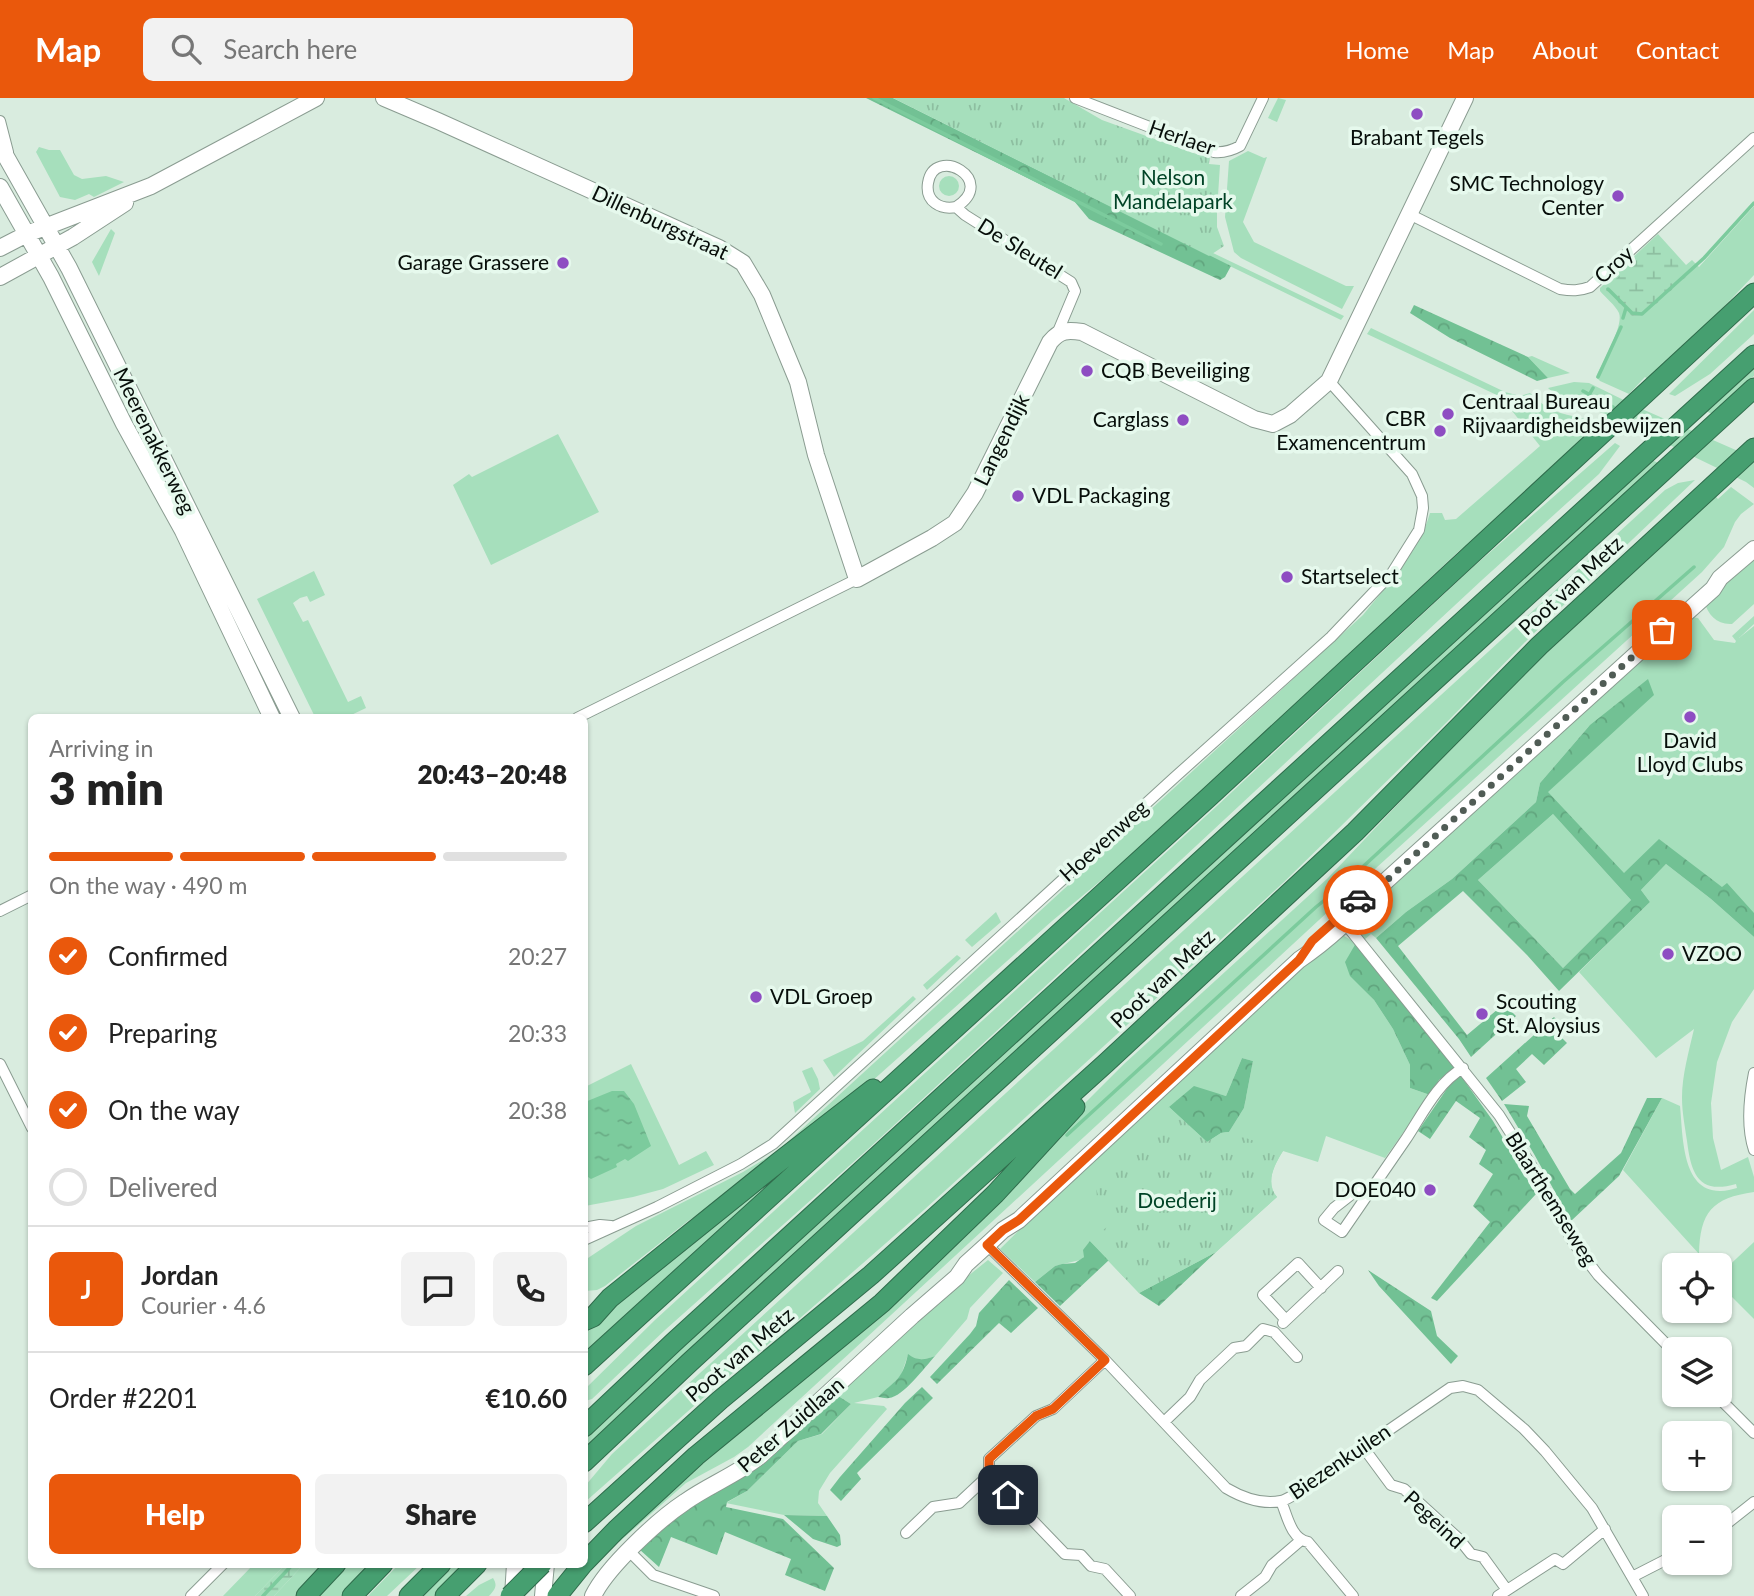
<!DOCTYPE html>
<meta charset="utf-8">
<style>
:root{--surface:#fff;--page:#f2f2f2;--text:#222;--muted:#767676;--line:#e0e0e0;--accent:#ea580c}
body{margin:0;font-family:Lato,sans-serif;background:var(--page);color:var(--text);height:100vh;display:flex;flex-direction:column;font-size:26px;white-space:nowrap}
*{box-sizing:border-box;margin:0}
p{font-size:23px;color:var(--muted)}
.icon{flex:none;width:38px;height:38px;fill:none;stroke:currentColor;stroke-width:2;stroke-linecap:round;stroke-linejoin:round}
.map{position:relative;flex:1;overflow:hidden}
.sheet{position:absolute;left:28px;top:616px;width:560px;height:854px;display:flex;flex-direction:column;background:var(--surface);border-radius:10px;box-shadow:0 2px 5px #0004}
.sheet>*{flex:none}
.buttons{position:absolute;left:1662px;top:1155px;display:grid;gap:14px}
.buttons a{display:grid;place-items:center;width:70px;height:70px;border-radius:10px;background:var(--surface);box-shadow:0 2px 5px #0004;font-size:35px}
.pin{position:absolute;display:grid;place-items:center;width:60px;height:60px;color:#fff;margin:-30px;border-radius:14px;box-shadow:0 4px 10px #0006}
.courier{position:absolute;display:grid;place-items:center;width:70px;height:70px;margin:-35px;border:5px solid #ea580c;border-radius:50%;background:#fff;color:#222;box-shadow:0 2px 9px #0007}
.headline em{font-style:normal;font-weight:800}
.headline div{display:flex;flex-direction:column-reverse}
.headline{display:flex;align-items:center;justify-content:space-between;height:119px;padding:0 21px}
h1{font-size:46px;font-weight:800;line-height:52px}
.bar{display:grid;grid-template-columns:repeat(4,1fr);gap:10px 7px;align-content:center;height:84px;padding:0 21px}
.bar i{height:9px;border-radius:5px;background:var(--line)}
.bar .current{background:var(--accent)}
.bar p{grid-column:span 4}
.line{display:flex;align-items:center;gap:18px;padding:0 21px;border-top:2px solid var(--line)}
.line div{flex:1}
.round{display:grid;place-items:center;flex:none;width:74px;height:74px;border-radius:10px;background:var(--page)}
ol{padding:0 21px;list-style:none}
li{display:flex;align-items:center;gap:21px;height:77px}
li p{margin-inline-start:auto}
li .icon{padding:7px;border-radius:50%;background:var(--accent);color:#fff;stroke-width:4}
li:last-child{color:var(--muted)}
li i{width:38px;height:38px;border:4px solid var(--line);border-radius:50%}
.primary-button{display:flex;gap:14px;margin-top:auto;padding:14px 21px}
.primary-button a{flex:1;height:80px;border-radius:10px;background:var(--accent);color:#fff;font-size:28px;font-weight:800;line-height:80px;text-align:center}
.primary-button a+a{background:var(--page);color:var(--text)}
header{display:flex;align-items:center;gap:42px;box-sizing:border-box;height:98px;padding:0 35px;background:var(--accent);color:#fff}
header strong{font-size:33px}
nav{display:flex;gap:38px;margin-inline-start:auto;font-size:24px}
.search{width:490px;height:63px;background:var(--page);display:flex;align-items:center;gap:18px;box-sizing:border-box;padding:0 24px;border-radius:10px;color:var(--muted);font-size:26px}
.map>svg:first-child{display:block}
</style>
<header>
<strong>Map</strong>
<div class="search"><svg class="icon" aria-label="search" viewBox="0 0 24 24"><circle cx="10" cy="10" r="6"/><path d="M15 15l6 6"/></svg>Search here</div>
<nav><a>Home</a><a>Map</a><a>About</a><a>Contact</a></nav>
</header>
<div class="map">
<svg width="1754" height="1498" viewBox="0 0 1754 1498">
<defs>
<pattern id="forest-crowns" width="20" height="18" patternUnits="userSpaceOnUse" patternTransform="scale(1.75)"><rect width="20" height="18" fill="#72c194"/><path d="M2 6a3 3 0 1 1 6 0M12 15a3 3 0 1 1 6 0" fill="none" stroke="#61a57e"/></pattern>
<pattern id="wetland-marsh" width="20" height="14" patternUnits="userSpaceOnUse" patternTransform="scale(1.75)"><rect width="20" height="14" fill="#a6dfbc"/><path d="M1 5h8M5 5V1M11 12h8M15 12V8" fill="none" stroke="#8dbea0"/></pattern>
<pattern id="park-tufts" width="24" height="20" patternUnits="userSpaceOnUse" patternTransform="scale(1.75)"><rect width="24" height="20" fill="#a6dfbc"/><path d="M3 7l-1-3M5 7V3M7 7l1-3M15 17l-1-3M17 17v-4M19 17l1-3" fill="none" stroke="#8dbea0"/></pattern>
<pattern id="water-ripples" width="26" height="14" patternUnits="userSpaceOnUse" patternTransform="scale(1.75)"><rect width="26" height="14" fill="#7ccb9d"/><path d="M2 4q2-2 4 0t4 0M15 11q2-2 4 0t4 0" fill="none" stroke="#6aad86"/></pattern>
</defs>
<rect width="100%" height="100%" fill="#d9ecdf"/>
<path fill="#a6dfbc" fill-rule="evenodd" d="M1278,0L1286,2L1277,24L1268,20Z
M39,49L49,52H60L74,77L82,81L106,78L124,84L94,99L89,96L75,102L60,99L36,54Z
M1248,53L1264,60L1267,59L1243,124L1254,144L1346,188H1354L1342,211L1241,160L1234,154L1225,119L1229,63Z
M939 88a10 10 0 1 1 20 0a10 10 0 1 1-20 0Z
M1103,100L1213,155L1344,218L1341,222L1102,106Z
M1754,108V177L1682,253L1649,282L1645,279L1629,296L1600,283L1596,279C1602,265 1624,228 1619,215C1615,207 1606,200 1600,193V190L1658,136L1686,167L1692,162L1699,169Z
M111,131L115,135L99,178L92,164Z
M63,184L129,317L149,346L183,414L175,401L159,384L60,187Z
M1754,212V236L1710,276L1675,298L1669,296Z
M1371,230L1505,294L1520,298L1530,295C1536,300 1542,306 1548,310C1564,318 1583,319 1599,325L1499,424L1459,453L1414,495L1354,557L1133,756L1052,823L835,1016L734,1092L688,1123L605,1188L597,1192L585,1193L586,1176L585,1162L636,1128L743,1074L779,1052L1363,517C1388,486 1419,454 1430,415H1442L1445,422L1456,421L1540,348L1501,299L1367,236Z
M1532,258L1570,275L1548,280L1528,259Z
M1754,269V278L1712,316L1706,313Z
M1574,284L1589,285L1642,311L1754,360V390L1746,384L1614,320C1606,317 1599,313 1591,311C1573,305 1563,304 1548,290Z
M558,336L599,414L491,467L453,387L469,376L472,379Z
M1615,345L1620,348L1599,376L1482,482L1052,882L867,1052L665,1232L592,1301L585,1303V1291L655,1222L1218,707L1472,470Z
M1651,362L1659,365L585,1353V1338Z
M1695,382L1530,539L1447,624L1284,784L925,1111L799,1221L712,1292L585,1404V1388L612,1356L700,1275L1665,392L1678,385Z
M1731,389L1754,406L1741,416L1735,424L1724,449L1702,474L1332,810L748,1349L734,1359L686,1385L619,1444L616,1443L1057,1033L1124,966L1328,780L1543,553L1715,398L1718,401Z
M1754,461V506L1732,526C1717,527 1708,517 1704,503Z
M314,473L325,497L310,504L307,498L300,500L293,505L303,524L308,522L348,604L361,598L366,610L347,619H315L257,501Z
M1754,518V526L1739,540L1754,528V823L1725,791L1659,752L1624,785L1543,693L1590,627L1540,685L1536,704L1452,781L1406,814L1376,840L1371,836L1364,842L1358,834L1356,819L1688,519L1698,520L1714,542L1735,545L1736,543L1732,538Z
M1553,716L1631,802L1563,870L1478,782Z
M1666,766L1711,801L1754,839V891L1732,924L1717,964L1711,1005L1713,1040L1721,1072L1748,1059L1754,1079V1094C1712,1100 1700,1114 1699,1156L1623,1072L1662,1000L1680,1008C1683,1036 1681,1094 1721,1093C1726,1093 1732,1091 1737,1090L1736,1086C1698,1097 1691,1075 1687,1043C1685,1029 1682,1014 1682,1000C1682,977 1689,953 1694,931L1656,960L1579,874L1650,804L1641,792Z
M996,814L1001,824L972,849L965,842Z
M1339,835L1356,845L1350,877L1374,902L1393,931L1410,967V990L1430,997L1385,1060L1326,1038L1318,1064L1283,1053C1274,1067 1265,1085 1277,1099L1216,1154L1139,1195L1090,1144L1084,1159L1080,1162L1055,1168L1035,1184L1000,1151L1075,1077ZM1242,960L1253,963L1244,1010L1229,1034L1221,1035L1219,996L1226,998Z
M957,857L961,860L927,892L923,887Z
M913,898L916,901L834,979L823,962L863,943Z
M631,966L679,1067L706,1053L714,1067L663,1091L633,1099L585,1108V989Z
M812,969L818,981L820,991L795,1015L793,1004L811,994L802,973Z
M841,1022L585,1256V1229Z
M1754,1144V1221L1720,1187V1176Z
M988,1162L1003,1175L970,1210L967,1221L935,1258C925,1262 916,1263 908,1257L901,1277L892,1287L878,1299L854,1305L884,1308L887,1311L830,1375L819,1393L818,1405L827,1418L784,1417L726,1405L747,1393L798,1343L822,1336L851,1306L835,1296L958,1186Z
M399,1466L420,1467L387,1498H368Z
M253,1467H285L255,1498H223Z
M303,1467H325L297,1498H274Z
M345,1467H371L341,1498H316Z
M451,1467H466L434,1498H420Z
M493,1480C498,1488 495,1491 489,1498H466L479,1487Z"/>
<path fill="url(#forest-crowns)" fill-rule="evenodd" d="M866,0H893L1231,168L1225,179L1220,182L1089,121L1074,103Z
M1414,207L1528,259L1548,280L1537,283L1450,240L1410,215Z
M1648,581L1654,597L1548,694L1624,775L1659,741L1722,789L1727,785L1754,815V839L1711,801L1666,766L1641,792L1650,804L1559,893L1527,857L1463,793L1398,848L1467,937L1504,906L1516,918L1471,959L1459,941L1376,840L1406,814L1452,781L1536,704L1540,685L1590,627ZM1553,716L1631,802L1563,870L1478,782Z
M1356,845L1455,970L1439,982L1430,997L1410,990V967L1393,931L1374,902L1350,878L1345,864Z
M1554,919L1563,928L1556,934L1567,945L1544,967L1532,956L1516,971L1526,984L1502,1003L1486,980Z
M1242,960L1253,963L1244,1010L1229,1034L1221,1035L1207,1044L1169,1009L1194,988L1226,998Z
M1461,978L1493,1023L1536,1096L1437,1203L1431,1200L1490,1124L1473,1108L1493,1076L1479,1066L1486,1052L1469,1039L1480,1020L1456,1003L1430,1041L1418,1033L1455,979Z
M1647,1000H1662L1619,1078L1571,1123L1534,1056L1504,1006L1529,1008L1527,1018L1570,1091L1575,1096L1621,1055Z
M1090,1143L1109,1162L1060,1208L1035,1184L1055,1168L1062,1166L1075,1165L1084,1159L1083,1152Z
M1216,1154L1159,1208L1139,1195Z
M1368,1172L1431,1213L1437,1238L1458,1258L1451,1266L1379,1188Z
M1009,1182L1038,1210L1011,1235L999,1225L937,1286L930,1279L970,1236L976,1228L979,1215Z
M908,1256C916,1263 925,1262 935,1258C925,1269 903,1299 889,1300C885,1301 882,1299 878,1299C895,1282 902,1283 908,1256Z
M922,1289L933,1300L857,1375L861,1381L841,1403L830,1392L840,1379L905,1305Z
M835,1296L851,1306L821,1336L798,1343L747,1393L727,1404L726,1409L783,1421L834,1470L825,1493L785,1477L791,1461L725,1434L717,1457L671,1439L659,1469L639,1451L662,1430Z
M784,1417L827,1418L840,1437L841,1447L837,1449L813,1441Z"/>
<path fill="url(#wetland-marsh)" d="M1657,144L1685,174L1687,178L1644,217L1632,218L1606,192L1607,189Z
M285,1467H303L274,1498H255Z"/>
<path fill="url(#park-tufts)" d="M893,0H1064L1102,22L1199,57L1201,53L1210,57L1209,66L1220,67L1217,113V129L1224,148L1209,158Z
M1169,1009L1207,1044L1221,1035L1229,1034L1283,1053C1274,1067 1265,1085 1277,1099L1216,1154L1139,1195L1090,1143L1114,1123L1097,1101L1096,1086L1135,1053L1152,1024Z"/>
<path fill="url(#water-ripples)" d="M612,993H624L634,1006L651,1048L628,1063L625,1061L616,1066L617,1069L591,1081L585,1077V1004Z"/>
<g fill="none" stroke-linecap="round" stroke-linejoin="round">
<path stroke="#7ccb9d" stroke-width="3.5" d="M874,0L1161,146
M1608,191L1632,215L1642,216L1704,160L1754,105
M1623,220L1626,210
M1598,279L1621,229
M1583,293L1613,309
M1589,297L1593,290
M1067,1037L1316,809L1342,788L1563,584L1694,469
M263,1498L293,1466"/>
<defs>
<path id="street" d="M1075,0L1214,54C1224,55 1231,53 1240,48L1263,0
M0,23L8,54
M956,109C999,82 934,46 928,85C925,104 941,112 956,109L965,117L1071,184L1075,193L1057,236
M1409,116L1560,191C1572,193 1579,193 1590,189L1754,40
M577,620L857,481
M0,813L32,797
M1339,818L1499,1017L1531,1067L1573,1144L1598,1177L1675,1255
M0,966L32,1030
M1754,975C1749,1000 1746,1028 1754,1052
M1368,1096L1357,1092L1334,1110L1324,1122L1342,1134C1363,1103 1385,1072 1406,1041C1422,1017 1437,985 1463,970
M584,1130L600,1127L611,1128
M584,1142L657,1109L741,1066L773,1046L1175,679L1331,539L1392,475L1419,432L1423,410L1422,398L1412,376L1329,283
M987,1147L1105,1262L1226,1390C1243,1400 1261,1407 1281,1403C1286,1402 1291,1398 1296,1396L1450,1290L1463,1288L1478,1292L1524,1331L1545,1353L1592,1410L1643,1498
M1286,1222L1263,1197L1298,1165L1321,1190
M1283,1225L1338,1173
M1105,1262L1053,1311L1036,1318L989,1361V1377L1065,1456L1081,1457L1091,1468L1105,1471L1130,1498
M1716,1297L1754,1335
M1164,1324L1190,1299L1200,1282L1234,1250L1246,1248L1263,1231L1274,1234L1297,1259
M1363,1349L1391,1387L1404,1391L1459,1441L1471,1456L1483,1459L1507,1492
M1281,1403C1287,1417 1291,1441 1308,1444L1353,1498
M1720,1431L1754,1404
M906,1435L933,1409L959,1405L989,1377
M629,1453L653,1477L714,1498
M1632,1479L1675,1457
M191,1498L223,1466
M1241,1498L1265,1479L1272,1467L1300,1443
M1498,1498L1555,1461L1563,1466L1605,1431"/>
<path id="secondary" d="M384,0L438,23L719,150L743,165L762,197L798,284L816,357L857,481L932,440L955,425L975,395L1050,244C1060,232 1067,232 1082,234L1254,321L1273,326L1290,317L1329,283L1465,0
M0,48L69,170L292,620
M0,89L51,179L124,326L183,433L272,620
M0,150L27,136L151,88L316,0
M0,179L73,139L125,105
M513,1498L515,1466
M543,1498L546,1466
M593,1498C607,1469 658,1422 685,1404C709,1387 736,1377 760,1358L912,1218L957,1179L966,1166L987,1147L1003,1132L1019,1122L1299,862C1332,840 1361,811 1387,782L1663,532L1675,525L1713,491L1720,480L1754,451"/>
<path id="highway" d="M584,1223L593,1219L610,1200L779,1064L873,991
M584,1268L1210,698L1754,195
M584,1329L674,1244L1754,257
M584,1364L690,1264L1754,290
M584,1425L720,1302L871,1177L1106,965L1355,734L1539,548L1754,350
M584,1465L616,1432L696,1358L882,1205L995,1096L1075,1009
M306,1498L336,1466
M352,1498L383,1466
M409,1498L441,1466
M445,1498L477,1466
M557,1498L583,1466"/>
</defs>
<use href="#street" stroke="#8a9c91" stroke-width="12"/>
<use href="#secondary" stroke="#8a9c91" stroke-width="18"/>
<use href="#highway" stroke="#306c4c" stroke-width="21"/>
<use href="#street" stroke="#fff" stroke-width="10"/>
<use href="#secondary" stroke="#fff" stroke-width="16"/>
<use href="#highway" stroke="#469f70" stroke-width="19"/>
<defs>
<path id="highway-bridge" d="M510,1498L542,1466"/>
</defs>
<use href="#highway-bridge" stroke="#306c4c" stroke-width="21" stroke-linecap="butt"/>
<use href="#highway-bridge" stroke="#469f70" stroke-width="19"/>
</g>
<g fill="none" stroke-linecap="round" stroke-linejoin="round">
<path stroke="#505c55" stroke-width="7" stroke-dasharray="0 12.6" d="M1358,802L1369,792L1387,782L1662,532"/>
<path stroke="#ea580c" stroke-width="9" d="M1008,1397L989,1377V1361L1036,1318L1053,1311L1105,1262L987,1147L1003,1132L1019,1122L1299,862L1312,843L1358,802"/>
</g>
<g fill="#8e4dc2" stroke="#e6f9ed" stroke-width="2.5">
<circle cx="1417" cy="16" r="7"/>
<circle cx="1618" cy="98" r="7"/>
<circle cx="563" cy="165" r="7"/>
<circle cx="1087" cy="273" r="7"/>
<circle cx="1448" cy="316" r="7"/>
<circle cx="1183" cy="322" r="7"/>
<circle cx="1440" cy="333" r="7"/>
<circle cx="1018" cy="398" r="7"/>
<circle cx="1287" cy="479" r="7"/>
<circle cx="1690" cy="619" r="7"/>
<circle cx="1668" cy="856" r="7"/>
<circle cx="756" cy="899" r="7"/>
<circle cx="1482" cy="916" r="7"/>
<circle cx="1430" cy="1092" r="7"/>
</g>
<g text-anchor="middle" stroke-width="7" stroke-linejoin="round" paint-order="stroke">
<g font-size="21" fill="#070e0a" stroke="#e6f9ed">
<text transform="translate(1182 40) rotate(19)" y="7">Herlaer</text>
<text transform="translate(660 125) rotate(25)" y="7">Dillenburgstraat</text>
<text transform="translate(1020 151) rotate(32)" y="7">De Sleutel</text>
<text transform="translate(1614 167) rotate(-42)" y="7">Croy</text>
<text transform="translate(1002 342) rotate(-64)" y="7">Langendijk</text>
<text transform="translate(154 343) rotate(64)" y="7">Meerenakkerweg</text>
<text transform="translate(1571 488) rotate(-43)" y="7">Poot van Metz</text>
<text transform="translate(1104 743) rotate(-42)" y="7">Hoevenweg</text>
<text transform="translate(1163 881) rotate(-43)" y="7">Poot van Metz</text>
<text transform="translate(1551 1101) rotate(58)" y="7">Blaarthemseweg</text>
<text transform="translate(740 1257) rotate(-40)" y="7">Poot van Metz</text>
<text transform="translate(791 1327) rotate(-41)" y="7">Peter Zuidlaan</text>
<text transform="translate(1340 1364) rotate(-34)" y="7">Biezenkuilen</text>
<text transform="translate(1434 1422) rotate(43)" y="7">Pegeind</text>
</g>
<g font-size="21" fill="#070e0a" stroke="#e6f9ed" text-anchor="start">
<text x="1417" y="47" text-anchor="middle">Brabant Tegels</text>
<text x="1604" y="93" text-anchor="end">SMC Technology<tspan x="1604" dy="24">Center</tspan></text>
<text x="549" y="172" text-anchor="end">Garage Grassere</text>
<text x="1101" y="280">CQB Beveiliging</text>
<text x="1462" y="311">Centraal Bureau<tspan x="1462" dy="24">Rijvaardigheidsbewijzen</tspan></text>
<text x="1426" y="328" text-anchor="end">CBR<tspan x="1426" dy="24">Examencentrum</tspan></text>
<text x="1169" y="329" text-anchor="end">Carglass</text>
<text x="1032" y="405">VDL Packaging</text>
<text x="1301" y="486">Startselect</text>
<text x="1690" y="650" text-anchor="middle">David<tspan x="1690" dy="24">Lloyd Clubs</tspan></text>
<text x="1682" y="863">VZOO</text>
<text x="770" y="906">VDL Groep</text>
<text x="1496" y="911">Scouting<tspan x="1496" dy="24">St. Aloysius</tspan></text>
<text x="1416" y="1099" text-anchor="end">DOE040</text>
</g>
<g font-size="21" fill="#004326" stroke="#e6f9ed">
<text x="1173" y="87">Nelson<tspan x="1173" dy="24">Mandelapark</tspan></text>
<text x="1177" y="1110">Doederij</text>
</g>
</g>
</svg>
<div class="buttons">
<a><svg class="icon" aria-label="locate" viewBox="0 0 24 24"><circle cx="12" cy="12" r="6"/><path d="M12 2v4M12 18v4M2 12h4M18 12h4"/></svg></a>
<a><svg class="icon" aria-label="layers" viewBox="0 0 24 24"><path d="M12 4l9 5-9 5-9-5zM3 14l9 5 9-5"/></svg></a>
<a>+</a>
<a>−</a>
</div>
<div class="pin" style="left:1662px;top:532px;background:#ea580c"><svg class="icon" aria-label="bag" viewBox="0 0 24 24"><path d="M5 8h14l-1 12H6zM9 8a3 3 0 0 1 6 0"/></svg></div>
<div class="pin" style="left:1008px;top:1397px;background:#1f2937"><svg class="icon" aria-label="home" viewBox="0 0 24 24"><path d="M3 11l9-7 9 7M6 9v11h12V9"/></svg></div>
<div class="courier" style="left:1358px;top:802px"><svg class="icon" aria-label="car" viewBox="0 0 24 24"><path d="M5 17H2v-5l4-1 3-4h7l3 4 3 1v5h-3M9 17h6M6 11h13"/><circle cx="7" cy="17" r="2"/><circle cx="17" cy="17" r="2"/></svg></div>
<section class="sheet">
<div class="headline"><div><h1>3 min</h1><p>Arriving in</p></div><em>20:43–20:48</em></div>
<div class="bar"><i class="current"></i><i class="current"></i><i class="current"></i><i></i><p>On the way · 490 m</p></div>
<ol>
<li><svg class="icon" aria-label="check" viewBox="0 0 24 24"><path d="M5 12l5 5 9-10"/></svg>Confirmed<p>20:27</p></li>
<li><svg class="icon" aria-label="check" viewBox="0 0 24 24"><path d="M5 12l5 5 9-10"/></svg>Preparing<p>20:33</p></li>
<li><svg class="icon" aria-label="check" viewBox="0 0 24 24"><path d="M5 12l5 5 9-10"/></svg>On the way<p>20:38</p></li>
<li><i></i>Delivered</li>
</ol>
<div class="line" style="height:126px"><b class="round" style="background:var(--accent);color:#fff">J</b><div><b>Jordan</b><p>Courier · 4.6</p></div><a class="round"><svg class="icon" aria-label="chat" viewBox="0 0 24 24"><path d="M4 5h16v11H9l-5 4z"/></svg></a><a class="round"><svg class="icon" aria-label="phone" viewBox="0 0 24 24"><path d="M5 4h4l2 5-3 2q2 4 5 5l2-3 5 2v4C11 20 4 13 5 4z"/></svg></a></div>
<div class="line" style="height:91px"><div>Order #2201</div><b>€10.60</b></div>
<div class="primary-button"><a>Help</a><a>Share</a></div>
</section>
</div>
